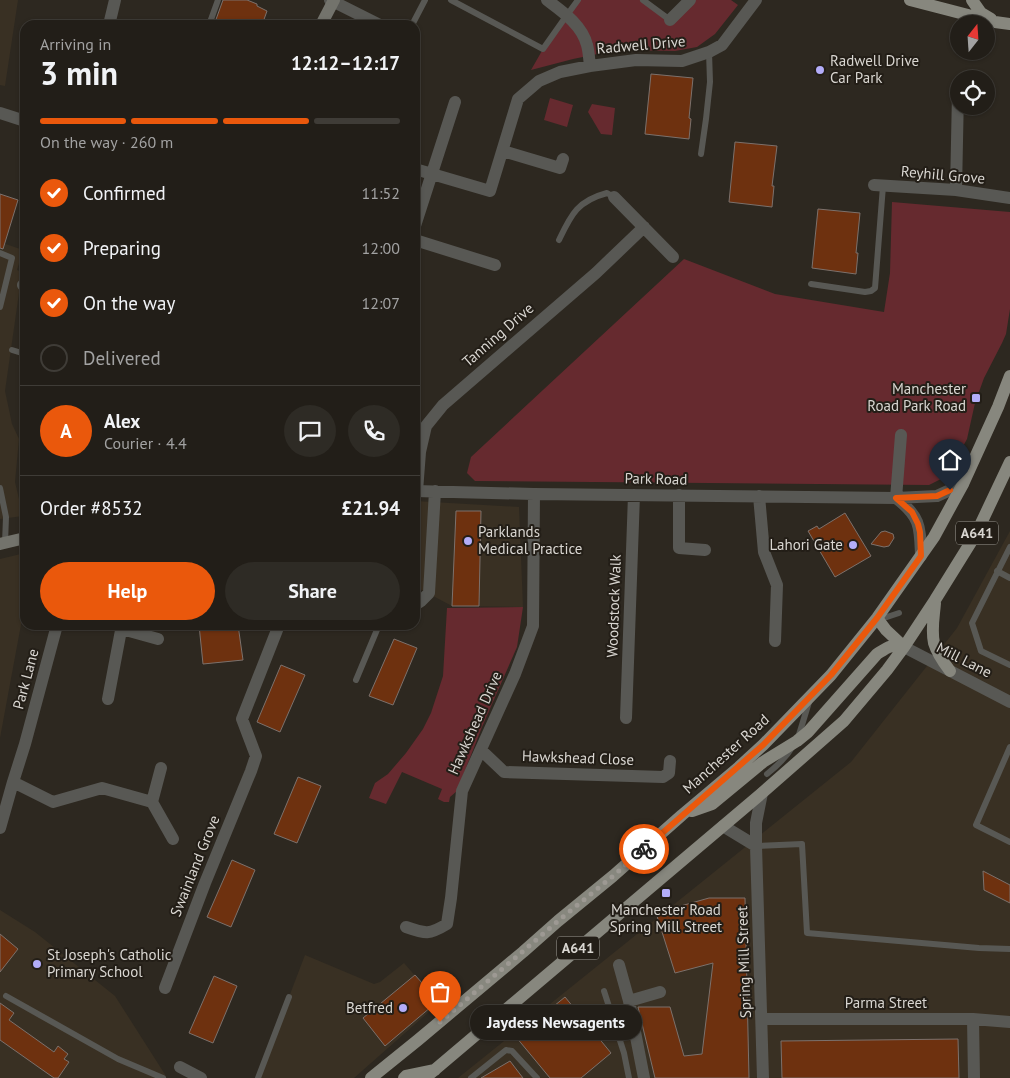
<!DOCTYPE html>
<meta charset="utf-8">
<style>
:root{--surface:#221e18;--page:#2e2b25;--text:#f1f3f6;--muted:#a2a2a2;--line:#3f3c37;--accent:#ea580c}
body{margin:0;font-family:"PT Sans",sans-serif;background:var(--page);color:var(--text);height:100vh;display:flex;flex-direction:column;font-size:19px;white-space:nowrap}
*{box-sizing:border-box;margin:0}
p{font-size:16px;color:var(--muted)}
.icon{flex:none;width:28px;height:28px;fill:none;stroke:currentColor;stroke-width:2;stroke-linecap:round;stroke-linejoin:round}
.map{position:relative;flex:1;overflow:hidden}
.panel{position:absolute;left:20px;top:20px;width:400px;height:610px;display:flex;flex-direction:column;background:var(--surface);border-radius:15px;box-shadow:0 1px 4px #0004,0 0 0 1px var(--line)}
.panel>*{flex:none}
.needle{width:32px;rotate:17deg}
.controls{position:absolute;left:950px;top:15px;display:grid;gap:10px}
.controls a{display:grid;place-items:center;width:45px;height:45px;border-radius:50%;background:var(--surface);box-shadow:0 1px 4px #0004,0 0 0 1px var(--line);font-size:25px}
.pin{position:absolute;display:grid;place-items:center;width:42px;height:42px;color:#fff;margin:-51px -21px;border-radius:50% 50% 50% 0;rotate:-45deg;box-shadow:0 0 5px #0007}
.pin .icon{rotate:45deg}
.courier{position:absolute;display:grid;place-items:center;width:50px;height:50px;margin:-25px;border:4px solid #ea580c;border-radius:50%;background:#fff;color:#222;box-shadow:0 1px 6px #0007}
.bubble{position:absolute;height:35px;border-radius:18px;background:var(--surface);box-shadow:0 1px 4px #0004,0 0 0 1px var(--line);font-size:16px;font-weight:700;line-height:35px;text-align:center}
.head em{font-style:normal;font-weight:700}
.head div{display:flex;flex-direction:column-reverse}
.head{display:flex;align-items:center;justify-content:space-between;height:85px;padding:0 20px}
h1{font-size:32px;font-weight:700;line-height:38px}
.bar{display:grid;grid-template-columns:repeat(4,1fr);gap:8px 5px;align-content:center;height:60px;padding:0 20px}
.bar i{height:6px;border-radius:4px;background:var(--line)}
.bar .current{background:var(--accent)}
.bar p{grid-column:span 4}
.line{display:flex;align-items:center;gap:12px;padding:0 20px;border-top:1px solid var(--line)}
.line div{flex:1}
.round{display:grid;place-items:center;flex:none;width:52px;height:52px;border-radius:26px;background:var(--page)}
ol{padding:0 20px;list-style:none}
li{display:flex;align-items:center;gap:15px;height:55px}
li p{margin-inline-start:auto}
li .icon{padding:5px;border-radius:50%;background:var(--accent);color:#fff;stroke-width:4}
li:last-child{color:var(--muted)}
li i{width:28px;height:28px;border:2px solid var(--line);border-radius:50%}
.cta{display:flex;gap:10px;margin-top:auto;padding:10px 20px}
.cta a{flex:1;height:58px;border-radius:30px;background:var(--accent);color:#fff;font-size:20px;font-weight:700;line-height:58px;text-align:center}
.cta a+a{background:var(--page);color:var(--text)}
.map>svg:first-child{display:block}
</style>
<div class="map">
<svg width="1010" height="1078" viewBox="0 0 1010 1078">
<rect width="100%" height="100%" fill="#2d2820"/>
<path fill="#393023" d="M0,0H18L5,86L0,85Z
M0,242L23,250L17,270L22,272L5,391L12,424L19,439L15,482L23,516L0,519Z
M415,501L519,507L523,607L452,606L418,588H415Z
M1010,531V1078H458L851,762L957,628Z
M25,553V603L0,738V559Z
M0,910L35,932L115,996L166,1076L163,1078H0Z
M305,955L374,984L380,982L404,963L439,1003L354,1078H258Z"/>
<path fill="#662a2f" d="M578,0H643L670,20L690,0H731L738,5L715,34L697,47L675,51L617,50L573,59L531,70L543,49Z
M550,98L573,105L567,127L544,120Z
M592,104L615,108L612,135L601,134L588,112Z
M892,202L1010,212V309L1006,334L1002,343L984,378L975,403L967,439L947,476L929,485L475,481L467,473L471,457L684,259L775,294L884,312L890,273Z
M523,607L517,647L482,727L457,791L450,797L449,802H444L438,799L442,789L402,772L386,804L369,798L375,783L388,774L406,753L423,729L431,713L443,676L447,608Z"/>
<path fill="#6e310f" stroke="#7c716c" d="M223,0H247L257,4V6L267,11L262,25H214Z
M651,74L693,78L689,118L691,119L689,139L645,134Z
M735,142L777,146L772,186H774L772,207L729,202Z
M0,194L18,200L3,249L0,248Z
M818,209L860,213L856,253H858L856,274L812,268Z
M456,511H481L479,606H452Z
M845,513L871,556L835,577L808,531L817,526L819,529Z
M885,531L893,534L894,538L889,546L884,547L871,544L881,532Z
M199,625H238L243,660L203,664Z
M394,639L417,648L393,705L369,696Z
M281,665L305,675L280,732L257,722Z
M298,777L321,786L297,843L274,834Z
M232,860L255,870L231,927L207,917Z
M983,871L1010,885V903L984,890Z
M709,898H745L749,1078H655L638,1007H670L684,1056L702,1054L713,963L675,973L656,913Z
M0,934L18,949L0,972Z
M415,975L438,1001L385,1046L363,1018Z
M214,976L237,986L213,1043L189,1033Z
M565,997L611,1053L581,1078H550L516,1037Z
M0,1003L14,1013L9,1020L54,1052L58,1046L68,1054L64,1059L69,1062L58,1078H54L0,1040Z
M958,1039L959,1078H782L781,1041Z
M510,1061L523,1078H481Z"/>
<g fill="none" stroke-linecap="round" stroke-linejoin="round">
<path stroke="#585854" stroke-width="6" d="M451,0L543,49L567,15L578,0
M643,0L670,20
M209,25L218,0
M412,25L425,0
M701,154L706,119L710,82L709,52
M559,240C571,215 577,201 607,193L614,197
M0,253L12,258L0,307
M811,284L865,292L871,291L875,288L883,186
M12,350L25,354
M0,488L6,517L5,543
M1010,547L972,623L981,651L1010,665
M997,571L1010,578
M878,618L887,617L899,613
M356,680L379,625
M798,738L809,702
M767,774C777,766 786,758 793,746
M1010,842L976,825L1010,747
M756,846L802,844L807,933L979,948L1010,949
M604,991L624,1053L629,1078
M6,996L118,1059L163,1078
M258,1078L289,997
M471,1078L506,1050L512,1051L537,1078"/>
<path stroke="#585854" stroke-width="12" d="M330,0L380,25
M547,0C563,12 582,25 587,45C589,52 589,59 590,66
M670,20L690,0
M109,25L115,0
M0,113L25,121
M503,151L560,168L563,159
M415,169L490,191L518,99L539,81L560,72L590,66L636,60L682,61L709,52L722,45L756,0
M874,185L956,190L1010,198
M956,190L958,93
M614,197L673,257
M415,226L455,102
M415,240L495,265
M23,285L25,286
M415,491L534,494L896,498L901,435
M417,491L420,452L426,426L443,405L596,273L644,227
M679,495V548L705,550
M759,496L764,552L777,585L775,641
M921,556C920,527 921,517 896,498L937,496L963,484
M415,605L421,601L429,593L435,491
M122,629L158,639
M904,647L1010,702
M108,699L122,625
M626,718L634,495
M481,750L504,772L663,777L669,773L670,761
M13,782L53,802L102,788L152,802L173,839
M152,802L161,768
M723,826L756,846V823L762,793
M0,828L13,782L25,744L57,625
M756,846L763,1078
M406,927C426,934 429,935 447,924L451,898L462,791L515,674L533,626L534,494
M619,965L629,1001L644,1078
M165,988L205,883L251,771L256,756L242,719L279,625
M629,1001L660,992
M762,1019H973L1010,1022
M973,1019L974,1078
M180,1067L201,1078"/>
<path stroke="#73736c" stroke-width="12" d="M321,25L334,0
M0,544L25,538"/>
<path stroke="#87877e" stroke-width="12" d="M910,0L995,22L1010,24
M972,0L981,13L991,19
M935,603C934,616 931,630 934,643C937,653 944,663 950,671
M877,618L886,630L904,647
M692,811L712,804L763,762L797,741L808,732L877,654C888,647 891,644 904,647
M371,1078L418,1040L523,952L558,921L613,876L682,815L739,767L763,745L831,675L877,618L934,537L963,484L998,407L1010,376
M404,1078L406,1076L435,1070
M425,1078L762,793L844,721L887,670L904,647L935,600L976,534L1010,462"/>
</g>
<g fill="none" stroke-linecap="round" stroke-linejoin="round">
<path stroke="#9d9993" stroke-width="5" stroke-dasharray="0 9" d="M440,1022L522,952L558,921L613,876L644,849"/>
<path stroke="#ea580c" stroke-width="6" d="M644,849L763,745L831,675L877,618L921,556L920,532L918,524L912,512L896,498L937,496L950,490"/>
</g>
<g fill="#b3adf9" stroke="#231e17" stroke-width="2">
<circle cx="820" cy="70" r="5"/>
<rect x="971" y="393" width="10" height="10" rx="2.5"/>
<circle cx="468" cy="541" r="5"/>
<circle cx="853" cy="545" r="5"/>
<rect x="661" y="888" width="10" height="10" rx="2.5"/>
<circle cx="37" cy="964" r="5"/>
<circle cx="403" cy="1008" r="5"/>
</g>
<g text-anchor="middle" stroke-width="4" stroke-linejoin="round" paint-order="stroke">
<g fill="#231e17" stroke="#a29f99" stroke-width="1">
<rect x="956" y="521.5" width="42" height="23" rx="4"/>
<rect x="557" y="936.5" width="42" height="23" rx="4"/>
</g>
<g font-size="14" font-weight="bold" fill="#d9d6d1">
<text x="977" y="538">A641</text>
<text x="578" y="953">A641</text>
</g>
<g font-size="15" fill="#d9d6d1" stroke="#231e17">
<text transform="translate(641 45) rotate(-5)" y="5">Radwell Drive</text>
<text transform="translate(943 175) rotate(5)" y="5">Reyhill Grove</text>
<text transform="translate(498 335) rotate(-41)" y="5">Tanning Drive</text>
<text transform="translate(656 479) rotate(1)" y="5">Park Road</text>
<text transform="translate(614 606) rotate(-88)" y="5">Woodstock Walk</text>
<text transform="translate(964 660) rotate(27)" y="5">Mill Lane</text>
<text transform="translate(26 679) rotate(-75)" y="5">Park Lane</text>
<text transform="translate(475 723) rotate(-66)" y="5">Hawkshead Drive</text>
<text transform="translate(726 754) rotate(-42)" y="5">Manchester Road</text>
<text transform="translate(578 758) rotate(2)" y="5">Hawkshead Close</text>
<text transform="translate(195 866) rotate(-68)" y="5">Swainland Grove</text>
<text transform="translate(744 962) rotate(-92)" y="5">Spring Mill Street</text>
<text x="886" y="1008">Parma Street</text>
</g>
<g font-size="15" fill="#d9d6d1" stroke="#231e17" text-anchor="start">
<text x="830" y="66">Radwell Drive<tspan x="830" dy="17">Car Park</tspan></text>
<text x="966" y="394" text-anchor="end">Manchester<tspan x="966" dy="17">Road Park Road</tspan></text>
<text x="478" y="537">Parklands<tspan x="478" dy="17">Medical Practice</tspan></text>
<text x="843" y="550" text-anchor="end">Lahori Gate</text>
<text x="666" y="915" text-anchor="middle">Manchester Road<tspan x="666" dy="17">Spring Mill Street</tspan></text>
<text x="47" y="960">St Joseph's Catholic<tspan x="47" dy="17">Primary School</tspan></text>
<text x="393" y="1013" text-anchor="end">Betfred</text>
</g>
</g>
</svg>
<div class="controls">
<a><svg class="needle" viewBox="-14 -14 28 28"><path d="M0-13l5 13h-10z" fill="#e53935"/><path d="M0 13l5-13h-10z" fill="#a2a2a2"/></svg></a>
<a><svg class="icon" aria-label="locate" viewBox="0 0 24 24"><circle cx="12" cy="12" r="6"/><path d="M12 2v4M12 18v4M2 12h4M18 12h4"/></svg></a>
</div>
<div class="pin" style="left:440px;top:1022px;background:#ea580c"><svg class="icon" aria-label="bag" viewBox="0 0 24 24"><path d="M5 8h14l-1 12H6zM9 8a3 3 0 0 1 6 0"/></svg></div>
<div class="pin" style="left:950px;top:490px;background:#1f2937"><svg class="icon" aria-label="home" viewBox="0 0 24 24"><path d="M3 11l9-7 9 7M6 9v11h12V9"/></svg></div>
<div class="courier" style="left:644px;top:849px"><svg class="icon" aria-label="bike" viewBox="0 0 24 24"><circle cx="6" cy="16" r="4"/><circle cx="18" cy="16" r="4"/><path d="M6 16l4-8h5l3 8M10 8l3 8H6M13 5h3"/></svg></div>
<div class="bubble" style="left:470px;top:1005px;width:172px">Jaydess Newsagents</div>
<section class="panel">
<div class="head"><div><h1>3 min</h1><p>Arriving in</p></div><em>12:12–12:17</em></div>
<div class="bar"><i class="current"></i><i class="current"></i><i class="current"></i><i></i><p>On the way · 260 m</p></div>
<ol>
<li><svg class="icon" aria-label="check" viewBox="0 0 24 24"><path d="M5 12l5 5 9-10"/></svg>Confirmed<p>11:52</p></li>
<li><svg class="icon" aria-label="check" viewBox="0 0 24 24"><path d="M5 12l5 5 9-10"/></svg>Preparing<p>12:00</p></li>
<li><svg class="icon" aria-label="check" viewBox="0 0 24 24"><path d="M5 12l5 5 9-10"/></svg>On the way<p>12:07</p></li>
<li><i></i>Delivered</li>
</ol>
<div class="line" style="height:90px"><b class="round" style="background:var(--accent);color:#fff">A</b><div><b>Alex</b><p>Courier · 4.4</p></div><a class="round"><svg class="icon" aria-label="chat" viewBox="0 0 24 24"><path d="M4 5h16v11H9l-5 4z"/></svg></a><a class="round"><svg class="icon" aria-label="phone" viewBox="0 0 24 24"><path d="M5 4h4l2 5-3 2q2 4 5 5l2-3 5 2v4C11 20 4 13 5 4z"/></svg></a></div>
<div class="line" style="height:65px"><div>Order #8532</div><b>£21.94</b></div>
<div class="cta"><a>Help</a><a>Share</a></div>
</section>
</div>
